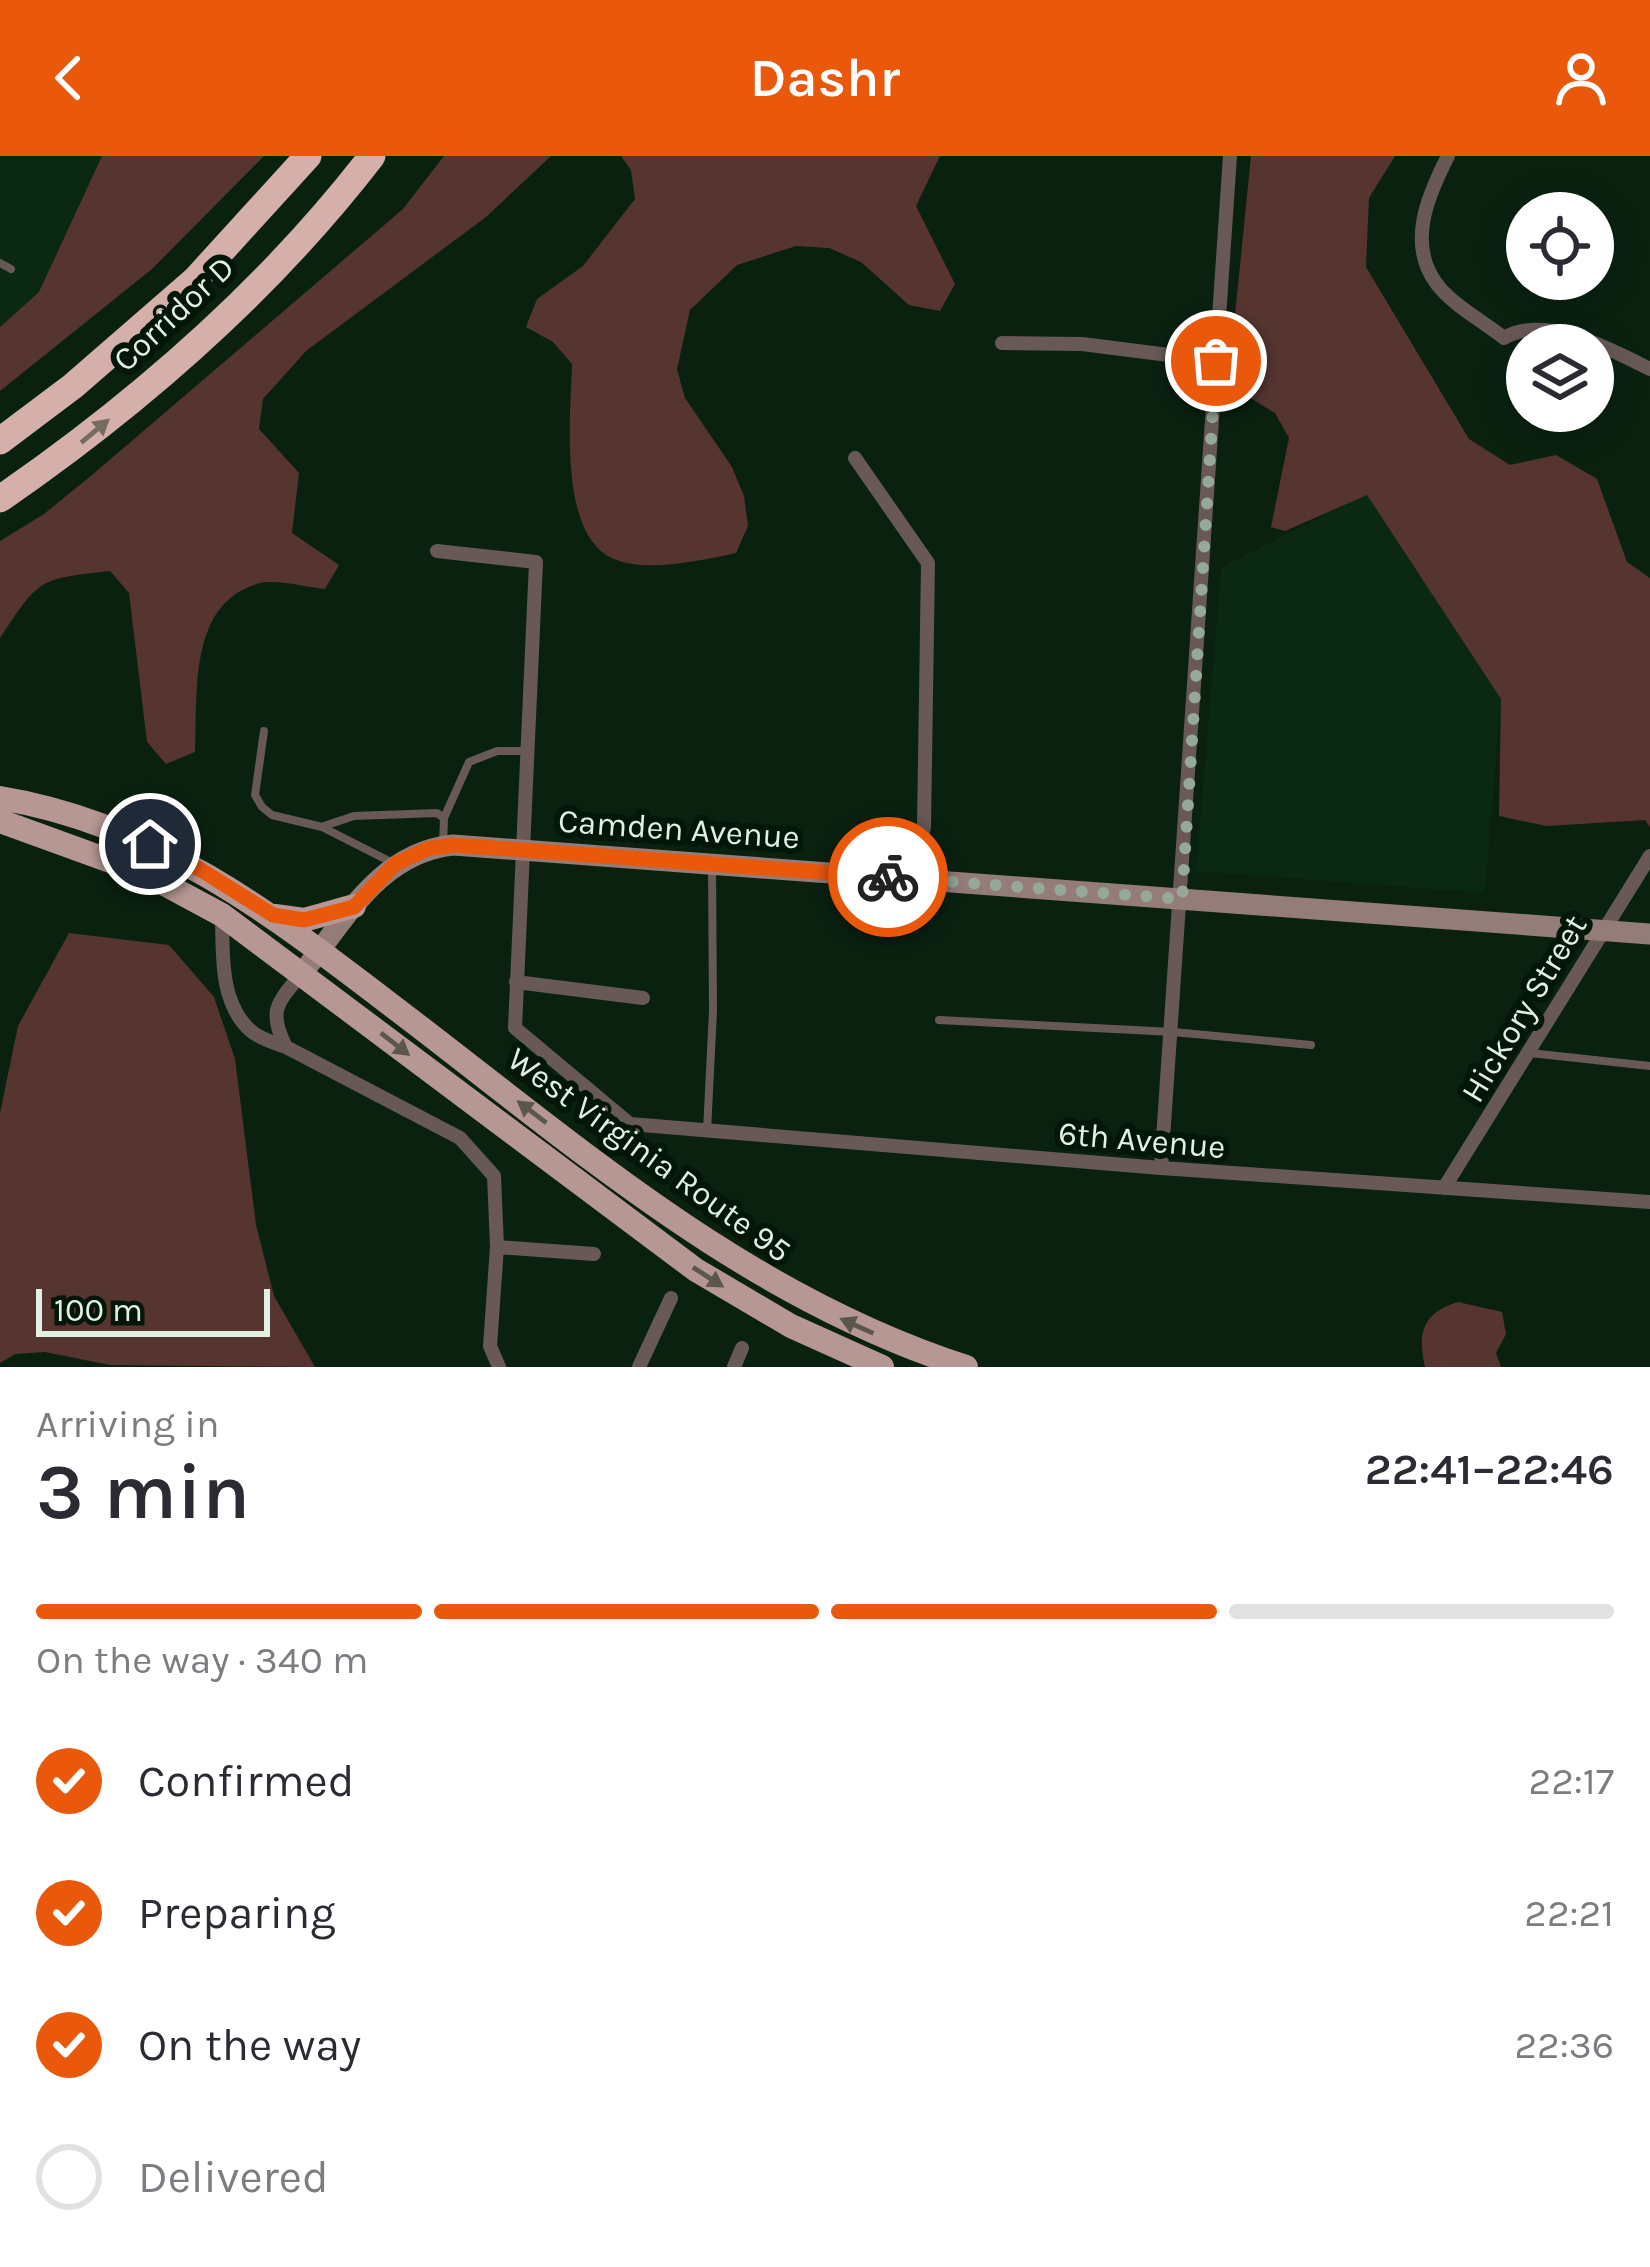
<!DOCTYPE html>
<meta charset="utf-8">
<style>
:root{--surface:#fff;--page:#f7f7f7;--text:#2b2b33;--muted:#7c7c81;--line:#e1e1e2;--accent:#ea580c}
body{margin:0;font-family:Karla,sans-serif;background:var(--page);color:var(--text);height:100vh;display:flex;flex-direction:column;font-size:45px;white-space:nowrap}
*{box-sizing:border-box;margin:0}
p{font-size:39px;color:var(--muted)}
.icon{flex:none;width:66px;height:66px;fill:none;stroke:currentColor;stroke-width:2;stroke-linecap:round;stroke-linejoin:round}
.map{position:relative;height:1211px;overflow:hidden}
.panel{display:flex;flex-direction:column;background:var(--surface);flex:1}
.panel>*{flex:none}
.buttons{position:absolute;left:1506px;top:36px;display:grid;gap:24px}
.buttons a{display:grid;place-items:center;width:108px;height:108px;border-radius:50%;background:var(--surface);box-shadow:0 6px 30px #0003;font-size:60px}
.scale{position:absolute;left:36px;bottom:30px;width:234px;box-sizing:border-box;padding-left:12px;border:6px solid #e2f0e4;border-top:0;font-size:33px;line-height:42px;white-space:nowrap;color:#e2f0e4;-webkit-text-stroke:9px #021707;paint-order:stroke}
.pin{position:absolute;display:grid;place-items:center;width:102px;height:102px;color:#fff;margin:-51px;border:6px solid #fff;border-radius:50%;box-shadow:0 3px 12px #0007}
.courier{position:absolute;display:grid;place-items:center;width:120px;height:120px;margin:-60px;border:9px solid #ea580c;border-radius:50%;background:#fff;color:#222;box-shadow:0 3px 15px #0007}
.headline em{font-style:normal;font-weight:600}
.headline div{display:flex;flex-direction:column-reverse}
.headline{display:flex;align-items:center;justify-content:space-between;height:204px;padding:0 36px}
h1{font-size:78px;font-weight:600;line-height:90px}
.bar{display:grid;grid-template-columns:repeat(4,1fr);gap:18px 12px;align-content:center;height:144px;padding:0 36px}
.bar i{height:15px;border-radius:9px;background:var(--line)}
.bar .current{background:var(--accent)}
.bar p{grid-column:span 4}
ol{padding:0 36px;list-style:none}
li{display:flex;align-items:center;gap:36px;height:132px}
li p{margin-inline-start:auto}
li .icon{padding:12px;border-radius:50%;background:var(--accent);color:#fff;stroke-width:4}
li:last-child{color:var(--muted)}
li i{width:66px;height:66px;border:6px solid var(--line);border-radius:50%}
header{display:flex;justify-content:space-between;align-items:center;height:156px;padding:0 36px;background:var(--accent);color:#fff;font-size:54px;font-weight:600}
.map>svg:first-child{display:block}
</style>
<header><svg class="icon" aria-label="back" viewBox="0 0 24 24"><path d="M15 5l-7 7 7 7"/></svg>Dashr<svg class="icon" aria-label="person" viewBox="0 0 24 24"><circle cx="12" cy="8" r="4"/><path d="M4 21q1-7 8-7t8 7"/></svg></header>
<div class="map">
<svg width="1650" height="1211" viewBox="0 0 1650 1211">
<rect width="100%" height="100%" fill="#0a2110"/>
<path fill="#0a2812" d="M0,0H102L39,136L0,171Z
M1367,338L1501,543L1485,737L1196,715L1221,411Z"/>
<path fill="#563531" d="M102,0H264L152,113L0,235V171L39,136Z
M444,0H551L486,61L306,195L263,243L259,273L299,317L292,377L339,409L325,433C306,431 278,423 260,427C187,446 198,539 195,596L166,608L147,586L129,437L110,415C38,423 40,422 0,482V385L44,358L92,319L403,53Z
M621,0H940L916,50L955,128L940,155L909,149L861,106L829,92L796,90L737,109L690,154L677,213L685,242L732,311L744,340L748,370L736,397C702,404 647,417 614,403C557,379 571,257 572,208L553,186L526,171L537,143L583,110L635,43L631,14Z
M1251,0H1395L1369,42L1366,111L1469,283L1510,309L1556,299L1597,323L1627,406L1650,422V671L1645,664L1546,670L1499,660L1501,543L1367,339L1285,375L1271,371L1289,282L1275,257L1228,228Z
M69,777L169,789L214,841L235,903L256,1069L274,1140L315,1211L110,1209L45,1196L15,1198L0,1207V957L18,870Z
M1458,1146L1502,1156L1506,1178L1496,1197L1501,1211H1425C1417,1176 1423,1157 1458,1146Z"/>
<g fill="none" stroke-linecap="round" stroke-linejoin="round">
<path stroke="#685957" stroke-width="8" d="M0,107L11,113
M264,575L255,639L262,651L272,659L322,671L393,707
M444,662L469,606L497,595H528
M324,670L354,660L437,657L444,662L443,690
M939,864L1173,876L1311,889
M1530,897L1650,910
M707,975L713,855L712,709"/>
<path stroke="#685957" stroke-width="14" d="M1448,0C1428,39 1407,87 1436,127C1452,149 1483,165 1504,182C1546,157 1611,194 1650,213
M1002,187L1082,188L1216,205
M855,302L928,407L924,671L913,723
M437,395L536,406L515,872L630,968L1161,1012L1650,1046
M222,759C223,797 219,847 251,875C260,883 275,887 286,891
M303,816C278,846 267,854 286,891L460,982L494,1020L497,1091L490,1190L499,1211
M516,826L643,842
M1161,1012L1230,0
M1444,1032L1650,700
M497,1091L594,1098
M639,1211L671,1142
M734,1211L742,1192"/>
<path stroke="#947c79" stroke-width="21" d="M303,816C346,763 379,697 453,689L1650,778"/>
<path stroke="#b69793" stroke-width="24" d="M0,642C162,668 286,769 412,865C588,1000 752,1142 966,1211
M0,665L146,718L222,759L696,1114L791,1170L882,1211
M275,760L304,764L354,750"/>
<path stroke="#d5b0ab" stroke-width="27" d="M0,285L73,230L195,124L308,0
M0,343C139,247 268,135 372,0"/>
</g>
<defs><path id="oneway-solid" d="M-6-.8H1V-3.2L6.5 0L1 3.2V.8H-6Z" transform="scale(3)"/></defs>
<use fill="#766b61" href="#oneway-solid" transform="translate(95 275) rotate(-40)"/>
<g fill="#5c574d">
<use href="#oneway-solid" transform="translate(395 888) rotate(38)"/>
<use href="#oneway-solid" transform="translate(532 956) rotate(-143)"/>
<use href="#oneway-solid" transform="translate(708 1121) rotate(33)"/>
<use href="#oneway-solid" transform="translate(857 1170) rotate(-156)"/>
</g>
<g fill="none" stroke-linecap="round" stroke-linejoin="round">
<path stroke="#96a89a" stroke-width="12" stroke-dasharray="0 21.6" d="M888,721L1182,743L1216,205"/>
<path stroke="#ea580c" stroke-width="15" d="M150,688L201,714L273,759L304,764L354,751L395,708L427,693L453,689L888,721"/>
</g>
<g text-anchor="middle" stroke-width="12" stroke-linejoin="round" paint-order="stroke">
<g font-size="33" fill="#e2f0e4" stroke="#021707">
<text transform="translate(173 157) rotate(-43)" y="12">Corridor D</text>
<text transform="translate(679 672) rotate(4)" y="12">Camden Avenue</text>
<text transform="translate(1523 852) rotate(-59)" y="12">Hickory Street</text>
<text transform="translate(1142 983) rotate(5)" y="12">6th Avenue</text>
<text transform="translate(650 998) rotate(36)" y="12">West Virginia Route 95</text>
</g>
</g>
</svg>
<div class="buttons">
<a><svg class="icon" aria-label="locate" viewBox="0 0 24 24"><circle cx="12" cy="12" r="6"/><path d="M12 2v4M12 18v4M2 12h4M18 12h4"/></svg></a>
<a><svg class="icon" aria-label="layers" viewBox="0 0 24 24"><path d="M12 4l9 5-9 5-9-5zM3 14l9 5 9-5"/></svg></a>
</div>
<div class="scale">100 m</div>
<div class="pin" style="left:1216px;top:205px;background:#ea580c"><svg class="icon" aria-label="bag" viewBox="0 0 24 24"><path d="M5 8h14l-1 12H6zM9 8a3 3 0 0 1 6 0"/></svg></div>
<div class="pin" style="left:150px;top:688px;background:#1f2937"><svg class="icon" aria-label="home" viewBox="0 0 24 24"><path d="M3 11l9-7 9 7M6 9v11h12V9"/></svg></div>
<div class="courier" style="left:888px;top:721px"><svg class="icon" aria-label="bike" viewBox="0 0 24 24"><circle cx="6" cy="16" r="4"/><circle cx="18" cy="16" r="4"/><path d="M6 16l4-8h5l3 8M10 8l3 8H6M13 5h3"/></svg></div>
</div>
<section class="panel">
<div class="headline"><div><h1>3 min</h1><p>Arriving in</p></div><em>22:41–22:46</em></div>
<div class="bar"><i class="current"></i><i class="current"></i><i class="current"></i><i></i><p>On the way · 340 m</p></div>
<ol>
<li><svg class="icon" aria-label="check" viewBox="0 0 24 24"><path d="M5 12l5 5 9-10"/></svg>Confirmed<p>22:17</p></li>
<li><svg class="icon" aria-label="check" viewBox="0 0 24 24"><path d="M5 12l5 5 9-10"/></svg>Preparing<p>22:21</p></li>
<li><svg class="icon" aria-label="check" viewBox="0 0 24 24"><path d="M5 12l5 5 9-10"/></svg>On the way<p>22:36</p></li>
<li><i></i>Delivered</li>
</ol>
</section>
